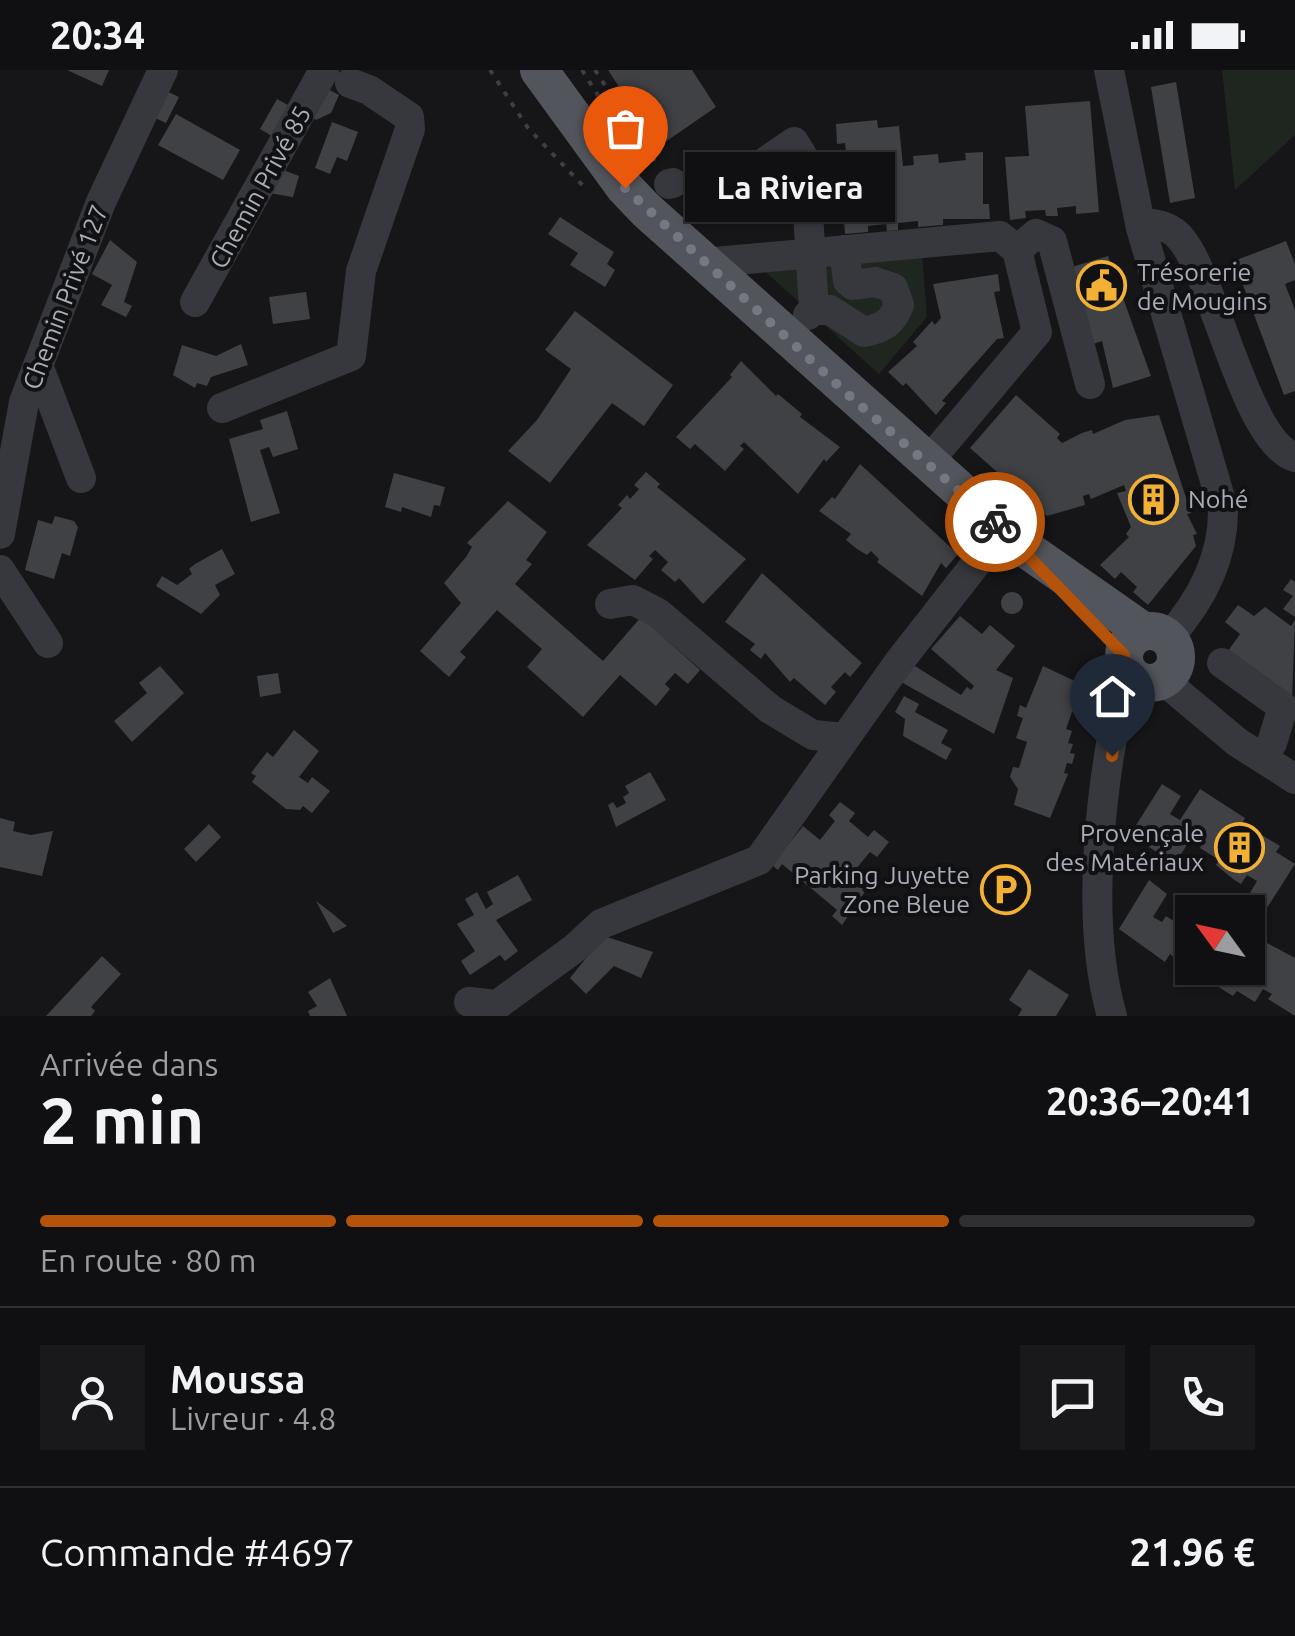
<!DOCTYPE html>
<html lang="fr">
<meta charset="utf-8">
<style>
:root{--surface:#101012;--page:#19191b;--text:#f1f3f6;--muted:#9c9d9f;--line:#303032;--accent:#b45309}
body{margin:0;font-family:Ubuntu,sans-serif;background:var(--page);color:var(--text);height:100vh;display:flex;flex-direction:column;font-size:38px;white-space:nowrap}
*{box-sizing:border-box;margin:0}
p{font-size:32px;color:var(--muted)}
.icon{flex:none;width:55px;height:55px;fill:none;stroke:currentColor;stroke-width:2;stroke-linecap:round;stroke-linejoin:round}
.map{position:relative;height:946px;overflow:hidden}
.sheet{display:flex;flex-direction:column;background:var(--surface);flex:1}
.sheet>*{flex:none}
.needle{width:65px;rotate:303deg}
.buttons{position:absolute;left:1175px;top:825px;display:grid;gap:20px}
.buttons a{display:grid;place-items:center;width:90px;height:90px;border-radius:0px;background:var(--surface);box-shadow:0 2px 8px #0004,0 0 0 2px var(--line);font-size:50px}
.pin{position:absolute;display:grid;place-items:center;width:85px;height:85px;color:#fff;margin:-102px -42px;border-radius:50% 50% 50% 0;rotate:-45deg;box-shadow:0 0 10px #0007}
.pin .icon{rotate:45deg}
.courier{position:absolute;display:grid;place-items:center;width:100px;height:100px;margin:-50px;border:8px solid #b45309;border-radius:50%;background:#fff;color:#222;box-shadow:0 2px 12px #0007}
.bubble{position:absolute;height:70px;border-radius:0px;background:var(--surface);box-shadow:0 2px 8px #0004,0 0 0 2px var(--line);font-size:32px;font-weight:700;line-height:70px;text-align:center}
.head em{font-style:normal;font-weight:700}
.head div{display:flex;flex-direction:column-reverse}
.head{display:flex;align-items:center;justify-content:space-between;height:170px;padding:0 40px}
h1{font-size:65px;font-weight:700;line-height:75px}
.bar{display:grid;grid-template-columns:repeat(4,1fr);gap:15px 10px;align-content:center;height:120px;padding:0 40px}
.bar i{height:12px;border-radius:8px;background:var(--line)}
.bar .current{background:var(--accent)}
.bar p{grid-column:span 4}
.line{display:flex;align-items:center;gap:25px;padding:0 40px;border-top:2px solid var(--line)}
.line div{flex:1}
.round{display:grid;place-items:center;flex:none;width:105px;height:105px;border-radius:0px;background:var(--page)}
.status{display:flex;justify-content:space-between;align-items:center;height:70px;padding:0 50px;background:var(--surface);direction:ltr}
.status svg{height:28px;fill:currentColor}
.map>svg:first-child{display:block}
</style>
<div class="status"><b>20:34</b><svg viewBox="0 0 49 12"><path d="M0 12V9h3v3zM5 12V6h3v6zM10 12V3h3v9zM15 12V0h3v12zM26 1h20v11H26zM47 4h2v5h-2z"/></svg></div>
<div class="map">
<svg width="1295" height="946" viewBox="0 0 1295 946">
<rect width="100%" height="100%" fill="#161618"/>
<path fill="#1e261f" d="M1222,0H1295V65L1235,120Z
M922,183L927,247L879,304L760,197Z"/>
<path fill="#404145" d="M67,0H109L102,16Z
M608,0H692L716,37L658,77Z
M1176,12L1195,128L1170,133L1151,17Z
M324,17L339,25L331,43L316,50L310,45Z
M162,19L179,27L166,53L149,45Z
M277,29L297,40L277,69L260,59Z
M1090,31L1099,142L1076,144V136L1057,138L1058,146H1046L1045,140L1025,141L1026,148L1010,150L1005,87L1029,86L1025,36Z
M176,44L240,80L223,110L158,75Z
M877,50L878,58L899,56L903,96L914,95L913,86L938,84L939,93L966,90L965,83L983,82V134H989L990,149H943V155L918,157V151L898,153V160L887,161L886,154L868,156V162L845,164L843,140L851,139L849,121L841,122L839,93L847,92L845,73L837,74L836,54Z
M332,52L358,62L347,91L337,87L330,104L315,98Z
M278,98L299,106L293,127L269,123Z
M560,147L614,182L607,194L615,200L605,217L570,195L578,183L548,164Z
M110,170L137,192L124,232L132,236L126,247L101,235L112,215L92,204Z
M1286,171L1295,194V210L1285,214L1295,240V321L1284,325L1234,191Z
M1108,186L1151,306L1113,318L1102,271L1093,274L1079,231L1087,228L1084,217L1079,219L1072,197Z
M998,204L1000,221L994,222L1004,268L997,269L942,331L946,333L936,345L906,313L903,316L888,302L917,276L913,272L932,251L935,255L941,248L933,214Z
M306,222L310,249L273,254L269,227Z
M575,241L673,315L644,356L612,333L550,413L508,381L537,350L571,299L545,280Z
M241,274L248,295L211,307L207,316L197,313L195,318L173,305L182,275L216,286Z
M741,291L776,326L778,324L802,344L800,347L840,377L826,392L824,389L798,424L744,372L740,376L744,379L725,401L695,374L690,379L676,367L732,307L730,305Z
M1016,325L1060,364L1057,368L1062,373L1082,363L1092,360L1093,364L1125,350L1159,345L1191,443L1187,444L1197,464L1193,465L1196,476L1148,535L1133,522L1137,517L1121,502L1115,509L1100,495L1129,467L1126,464L1131,457L1117,423L1126,421L1124,415L1091,429L1089,424L1083,426L1085,435L1047,446L970,378Z
M287,341L298,379L273,387L269,377L260,380L280,443L251,452L229,369L263,359L260,350Z
M860,394L958,484L946,498L941,493L922,526L877,492L879,489L871,481L867,485L857,479L846,470L851,464L819,441L832,427L835,429Z
M646,402L660,414L657,417L746,489L703,534L679,508L675,512L661,500L668,492L655,480L649,486L653,489L635,510L587,475L622,438L618,435L627,425L630,429L639,419L634,415Z
M394,403L445,417L440,436L434,435L431,447L402,437L401,442L385,437Z
M508,431L547,462L526,490L532,494L515,514L603,591L641,547L700,600L688,614L675,603L665,614L670,619L656,636L620,605L583,647L527,597L542,579L497,540L460,582L466,587L449,607L420,581L461,533L444,513L466,487L472,477L467,473Z
M55,446L74,451L78,457L70,486L62,483L54,509L25,500L38,450L52,454Z
M222,479L235,504L215,515L220,525L201,544L156,516L162,506L177,515L192,504L189,499L195,494Z
M762,503L862,593L850,607L845,602L831,617L836,622L825,635L794,608L790,612L765,583L761,589L750,580L755,574L725,552Z
M1291,509L1295,512V547L1283,539L1293,526L1283,520Z
M1001 533a11 11 0 1 1 22 0a11 11 0 1 1-22 0Z
M1238,535L1254,546L1265,537L1291,556L1295,550L1292,632L1226,584L1240,564L1225,552Z
M960,546L982,564L990,555L1015,576L996,600L1013,608L994,664L894,608L907,591L961,625L967,617L971,620L974,616L931,579Z
M160,596L184,623L132,672L114,651L147,623L139,613Z
M1043,596L1081,614L1078,623L1085,625L1078,645L1072,642L1066,659L1072,661L1068,673L1073,674L1070,683L1075,684L1072,694L1067,693L1064,703L1068,704L1050,748L1014,735L1018,719L1010,707L1013,697L1019,698L1027,672L1016,668L1023,648L1017,646L1020,635L1026,638Z
M278,603L281,623L260,627L257,606Z
M904,626L919,634L915,642L948,660L941,673L952,679L946,690L903,666L905,649L895,642Z
M294,660L319,681L299,707L308,713L312,707L330,721L312,743L303,736L300,740L286,739L252,712L256,706L251,703L267,682L273,687Z
M650,702L666,730L616,757L608,735L613,732L617,738L626,733L623,727L629,723L625,716Z
M1162,714L1181,726L1170,744L1180,750L1200,719L1245,748L1239,759L1247,764L1250,758L1280,776L1276,782L1295,794L1265,841L1247,828L1257,811L1247,805L1241,814L1233,809L1216,795L1219,790L1200,778L1204,770L1194,764L1172,798L1156,787L1158,783L1149,777L1152,772L1133,760Z
M840,732L855,743L849,751L868,767L874,760L889,772L877,787L870,782L855,800L871,813L842,855L832,846L837,840L782,794L778,800L767,791L783,781L803,756L820,770L835,751L829,745Z
M0,748L15,752L13,761L31,765L53,761L42,806L0,797Z
M209,754L221,767L196,792L184,779Z
M518,805L532,830L496,850L518,881L505,891L500,885L470,905L461,891L475,881L457,854L474,845L465,829L477,822L486,839L493,834L487,822Z
M1149,810L1167,824L1153,847L1162,852L1166,846L1185,858L1192,847V898H1198L1194,903L1170,884L1165,892L1119,859Z
M316,831L333,844L347,856L333,863Z
M604,866L653,882L641,908L614,896L586,924L570,908Z
M1267,873L1295,888V946L1268,929L1272,924L1263,919L1255,932L1237,921L1233,926L1204,908L1208,901L1202,898H1248V886L1255,891Z
M102,886L121,904L91,937L95,941L91,946H46Z
M1029,899L1069,925L1056,946H1018L1022,939L1009,930Z
M330,908L347,946H310L308,941L317,936L308,922Z"/>
<g fill="none" stroke-linecap="round" stroke-linejoin="round">
<path stroke="#3d3f44" stroke-width="4" stroke-dasharray="5 8" stroke-linecap="butt" d="M490,0L528,58L587,120
M582,0L601,30
M595,0L655,92"/>
<path stroke="#37383d" stroke-width="30" d="M1109,0L1141,158L1223,438C1224,488 1202,530 1168,568
M717,106L737,134H756V114L806,111L814,240L808,245
M669,114L673,113
M756,114L758,97L794,72L802,85L806,111
M1140,154C1157,153 1171,156 1182,170C1215,211 1246,373 1295,387
M1017,180L1036,164L1052,171L1090,314
M704,193L1000,166L1017,180L1037,262L927,393
M195,232L324,0
M814,240H830L864,262C883,258 892,253 899,235L893,218L875,212L853,215L848,211L844,180
M38,295L81,408
M222,338L351,286L361,201L410,59L409,47L369,20L350,13
M0,464L24,332L101,132L163,0
M0,500L48,573
M610,534L633,530L658,543L770,639L813,665L845,668
M1222,593L1283,637L1272,673
M1163,610L1237,672L1295,709
M469,932L497,935L575,878L601,854L759,790L899,592L1003,459
M1112,946C1083,846 1102,701 1126,600"/>
<path stroke="#53555c" stroke-width="38" d="M539,0L625,118L646,140L1026,479L1143,561
M1124 587a26 26 0 1 1 52 0a26 26 0 1 1-52 0Z"/>
</g>
<g fill="none" stroke-linecap="round" stroke-linejoin="round">
<path stroke="#757880" stroke-width="10" stroke-dasharray="0 18" d="M625,118L854,330L995,452"/>
<path stroke="#b45309" stroke-width="12" d="M995,452L1124,585L1126,600L1112,686"/>
</g>
<defs>
<symbol id="civic-ring" viewBox="-11 -11 22 22"><circle r="9.5" fill="#111113" stroke="#f2b134" stroke-width="1.5"/><path d="M-.6-6.5H3V-4.5H.6V-3L4-1V1h2V6H-6V1h2V-1L-.6-3ZM-1.2 2.5V6h2.4V2.5Z" fill="#f2b134"/></symbol>
<symbol id="building-ring" viewBox="-11 -11 22 22"><circle r="9.5" fill="#111113" stroke="#f2b134" stroke-width="1.5"/><path d="M-4-6H4V6H1V3H-1V6H-4ZM-2.5-4.3h1.7v1.8h-1.7ZM.8-4.3h1.7v1.8H.8ZM-2.5-1h1.7V.8h-1.7ZM.8-1h1.7V.8H.8Z" fill="#f2b134"/></symbol>
<symbol id="parking-ring" viewBox="-11 -11 22 22"><circle r="9.5" fill="#111113" stroke="#f2b134" stroke-width="1.5"/><path d="M-3.5-5.5H1a3.5 3.5 0 0 1 0 7H-1V5.5H-3.5ZM-1-3.4V-.6H.8a1.4 1.4 0 0 0 0-2.8Z" fill="#f2b134"/></symbol>
</defs>
<g fill-rule="evenodd">
<use href="#civic-ring" x="1074" y="188" width="55" height="55"/>
<use href="#building-ring" x="1126" y="402" width="55" height="55"/>
<use href="#building-ring" x="1212" y="750" width="55" height="55"/>
<use href="#parking-ring" x="978" y="792" width="55" height="55"/>
</g>
<g text-anchor="middle" stroke-width="8" stroke-linejoin="round" paint-order="stroke">
<g font-size="25" fill="#a8adb8" stroke="#111113">
<text transform="translate(260 117) rotate(-61)" y="9">Chemin Privé 85</text>
<text transform="translate(65 227) rotate(-69)" y="9">Chemin Privé 127</text>
</g>
<g font-size="25" fill="#a8adb8" stroke="#111113" text-anchor="start">
<text x="1137" y="211">Trésorerie<tspan x="1137" dy="29">de Mougins</tspan></text>
<text x="1188" y="438">Nohé</text>
<text x="1204" y="772" text-anchor="end">Provençale<tspan x="1204" dy="29">des Matériaux</tspan></text>
<text x="970" y="814" text-anchor="end">Parking Juyette<tspan x="970" dy="29">Zone Bleue</tspan></text>
</g>
</g>
</svg>
<div class="buttons">
<a><svg class="needle" viewBox="-14 -14 28 28"><path d="M0-13l5 13h-10z" fill="#e53935"/><path d="M0 13l5-13h-10z" fill="#9c9d9f"/></svg></a>
</div>
<div class="pin" style="left:625px;top:118px;background:#ea580c"><svg class="icon" aria-label="bag" viewBox="0 0 24 24"><path d="M5 8h14l-1 12H6zM9 8a3 3 0 0 1 6 0"/></svg></div>
<div class="pin" style="left:1112px;top:686px;background:#1f2937"><svg class="icon" aria-label="home" viewBox="0 0 24 24"><path d="M3 11l9-7 9 7M6 9v11h12V9"/></svg></div>
<div class="courier" style="left:995px;top:452px"><svg class="icon" aria-label="bike" viewBox="0 0 24 24"><circle cx="6" cy="16" r="4"/><circle cx="18" cy="16" r="4"/><path d="M6 16l4-8h5l3 8M10 8l3 8H6M13 5h3"/></svg></div>
<div class="bubble" style="left:685px;top:82px;width:210px">La Riviera</div>
</div>
<section class="sheet">
<div class="head"><div><h1>2 min</h1><p>Arrivée dans</p></div><em>20:36–20:41</em></div>
<div class="bar"><i class="current"></i><i class="current"></i><i class="current"></i><i></i><p>En route · 80 m</p></div>
<div class="line" style="height:180px"><a class="round"><svg class="icon" aria-label="person" viewBox="0 0 24 24"><circle cx="12" cy="8" r="4"/><path d="M4 21q1-7 8-7t8 7"/></svg></a><div><b>Moussa</b><p>Livreur · 4.8</p></div><a class="round"><svg class="icon" aria-label="chat" viewBox="0 0 24 24"><path d="M4 5h16v11H9l-5 4z"/></svg></a><a class="round"><svg class="icon" aria-label="phone" viewBox="0 0 24 24"><path d="M5 4h4l2 5-3 2q2 4 5 5l2-3 5 2v4C11 20 4 13 5 4z"/></svg></a></div>
<div class="line" style="height:130px"><div>Commande #4697</div><b>21.96 €</b></div>
</section>
